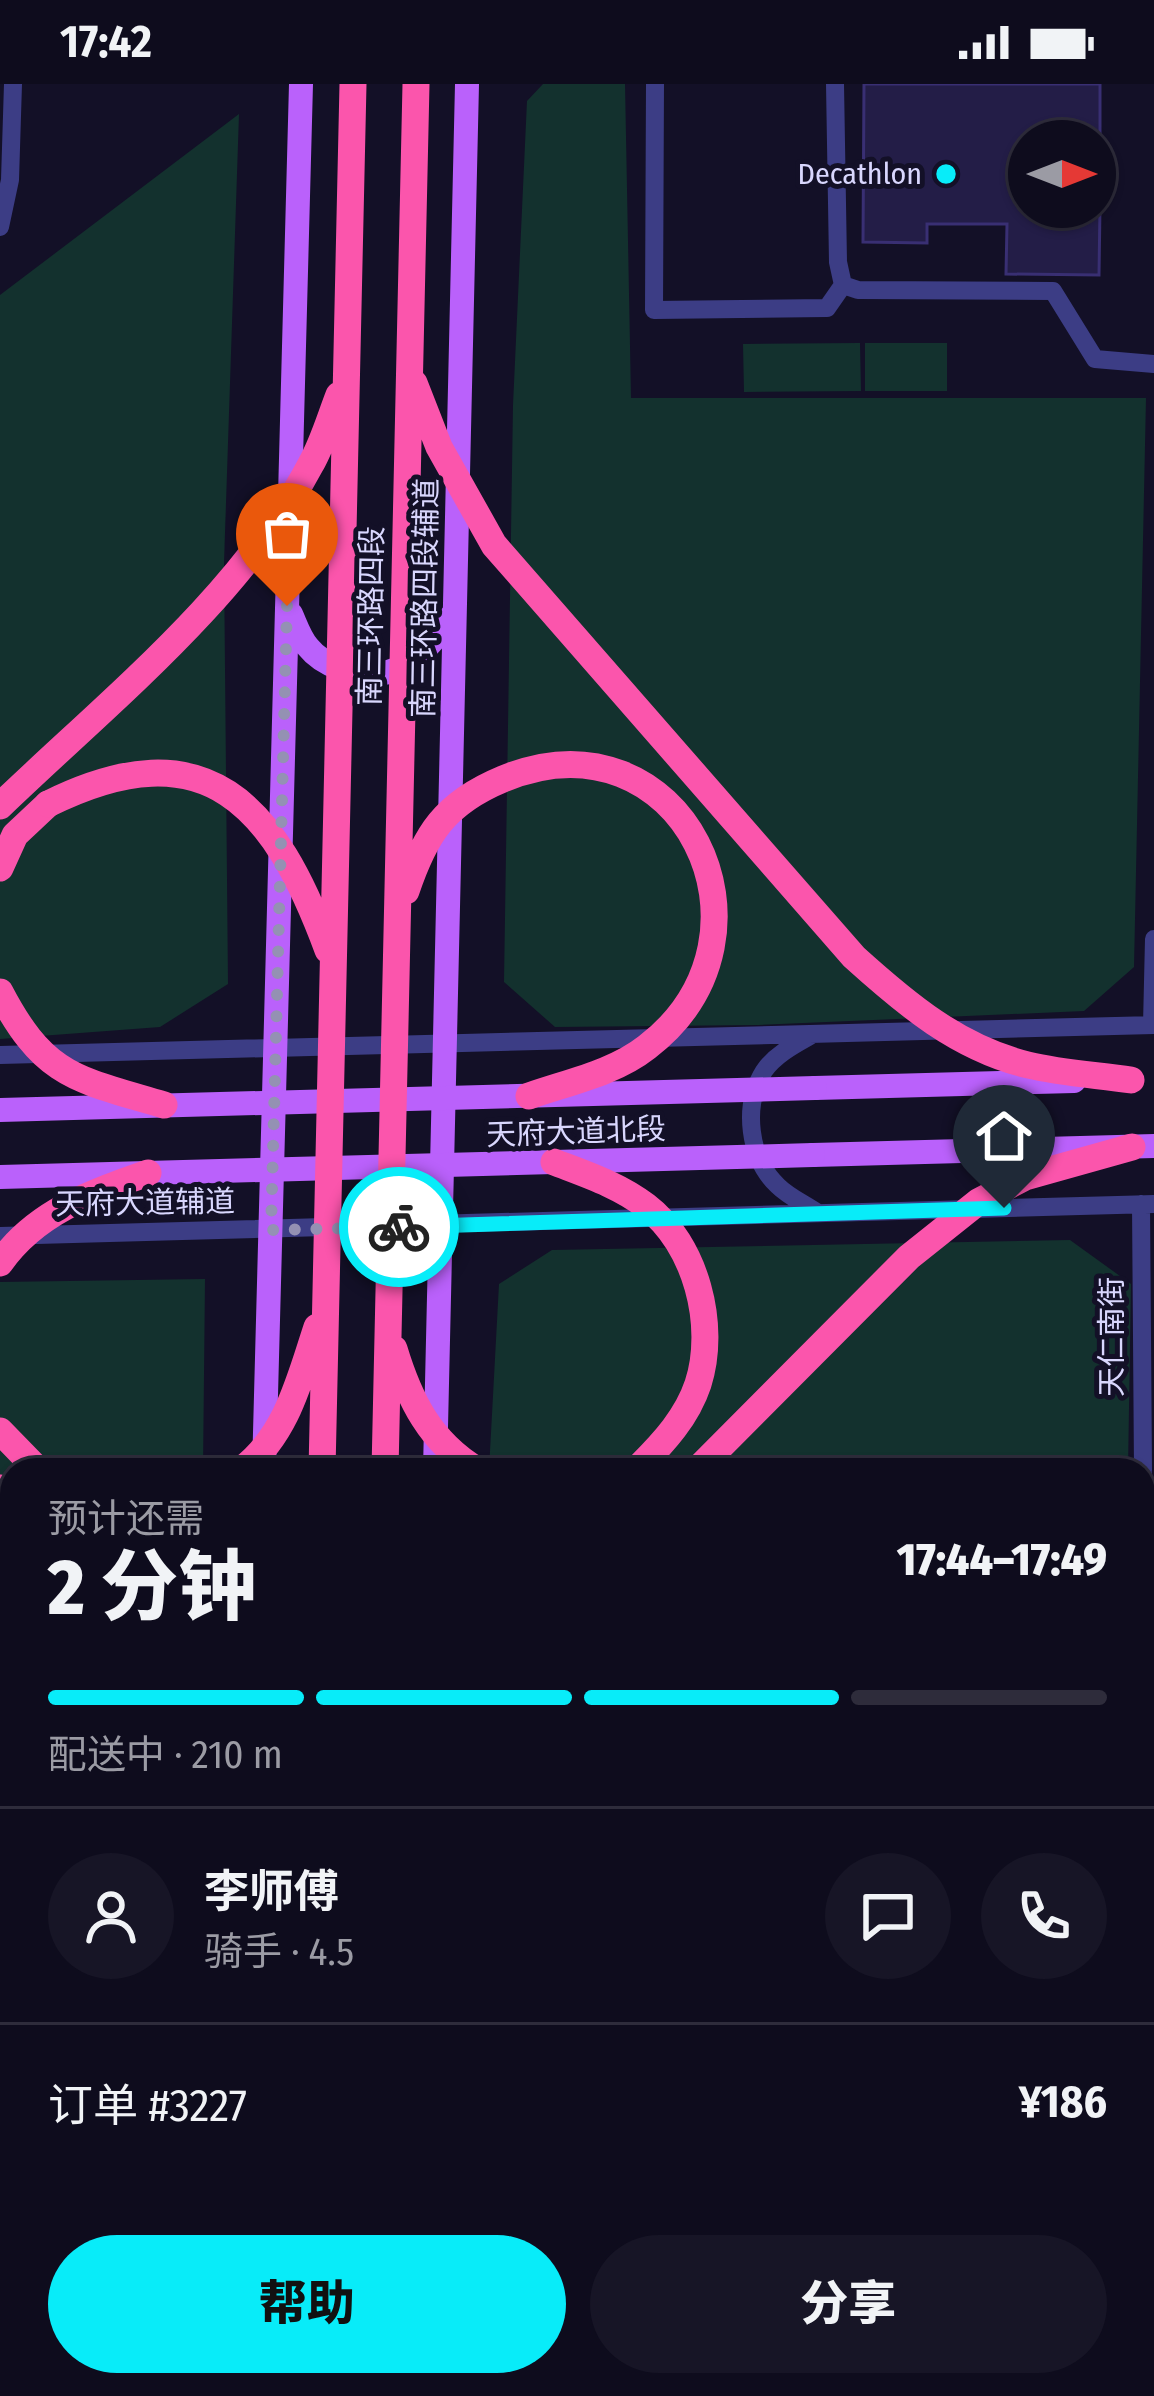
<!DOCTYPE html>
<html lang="zh">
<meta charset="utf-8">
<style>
:root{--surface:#0e0c1d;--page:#171526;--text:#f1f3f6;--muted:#9b9ba4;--line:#2e2c3b;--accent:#08ecf9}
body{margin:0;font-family:"Fira Sans Condensed","Noto Sans SC",sans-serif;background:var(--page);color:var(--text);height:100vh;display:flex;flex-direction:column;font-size:45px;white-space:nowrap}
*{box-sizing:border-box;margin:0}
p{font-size:39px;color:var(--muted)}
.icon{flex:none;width:66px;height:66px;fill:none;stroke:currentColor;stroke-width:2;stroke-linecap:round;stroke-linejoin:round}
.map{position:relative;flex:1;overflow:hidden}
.details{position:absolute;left:0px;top:1374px;width:1155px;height:939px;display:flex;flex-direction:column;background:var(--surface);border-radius:36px 36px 0 0;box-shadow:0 3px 9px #0004,0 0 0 3px var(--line)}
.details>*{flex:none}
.needle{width:78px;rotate:90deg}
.fabs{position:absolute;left:1008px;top:36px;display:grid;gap:24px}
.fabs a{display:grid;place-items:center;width:108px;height:108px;border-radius:50%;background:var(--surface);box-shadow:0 3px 9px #0004,0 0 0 3px var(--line);font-size:60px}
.pin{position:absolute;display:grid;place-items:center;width:102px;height:102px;color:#fff;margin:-123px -51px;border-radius:50% 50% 50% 0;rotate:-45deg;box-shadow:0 0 12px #0007}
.pin .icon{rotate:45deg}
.courier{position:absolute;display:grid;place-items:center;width:120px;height:120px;margin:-60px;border:9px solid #08ecf9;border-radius:50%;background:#fff;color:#222;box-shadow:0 3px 15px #0007}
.overview em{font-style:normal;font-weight:800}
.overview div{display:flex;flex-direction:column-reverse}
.overview{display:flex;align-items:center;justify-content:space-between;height:204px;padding:0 48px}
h1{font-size:78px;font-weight:800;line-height:90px}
.bar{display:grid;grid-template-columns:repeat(4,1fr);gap:18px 12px;align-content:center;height:144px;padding:0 48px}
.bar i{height:15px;border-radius:9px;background:var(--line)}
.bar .current{background:var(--accent)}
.bar p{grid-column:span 4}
.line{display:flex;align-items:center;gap:30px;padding:0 48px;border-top:3px solid var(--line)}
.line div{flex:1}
.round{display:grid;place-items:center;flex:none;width:126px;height:126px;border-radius:63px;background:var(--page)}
.cta{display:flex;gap:24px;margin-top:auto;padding:24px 48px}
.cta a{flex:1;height:138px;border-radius:72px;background:var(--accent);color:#111;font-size:48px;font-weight:800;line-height:138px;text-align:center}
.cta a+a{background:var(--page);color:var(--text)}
.status{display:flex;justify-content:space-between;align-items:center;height:84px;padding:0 60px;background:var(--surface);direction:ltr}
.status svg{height:33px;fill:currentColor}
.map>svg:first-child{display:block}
</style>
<div class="status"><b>17:42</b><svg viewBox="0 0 49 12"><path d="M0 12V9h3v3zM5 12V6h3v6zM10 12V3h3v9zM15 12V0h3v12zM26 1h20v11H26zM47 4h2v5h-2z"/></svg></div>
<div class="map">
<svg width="1154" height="2312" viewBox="0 0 1154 2312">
<rect width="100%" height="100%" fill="#131027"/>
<path fill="#13312e" d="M543,0H625L631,314H1146L1134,883L1084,927L758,941L555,943L504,898L513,321L527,17Z
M239,30L224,479L228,900L160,943L0,955V211Z
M860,259L861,307L744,308L743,260Z
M865,259H947V307H865Z
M1070,1156L1131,1200L1128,1386H489L499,1200L552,1166Z
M205,1195L203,1386H12V1893L10,1881L0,1868V1198Z
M12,2060V2225L0,2210V2061Z
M32,2301H197L196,2312H32Z"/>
<path fill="#231d47" stroke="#392f73" stroke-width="3" d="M864,0H1100V57H1029V123H1100L1099,191L1006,190L1007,140H927V159L863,158Z"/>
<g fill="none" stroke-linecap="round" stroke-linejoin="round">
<path stroke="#33b6a8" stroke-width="3" stroke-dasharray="6 9" stroke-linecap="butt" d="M484,2301V2312
M227,2312L229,2301"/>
<path stroke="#3c3d85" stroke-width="18" d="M655,0L654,226L827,224L843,201
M835,0L838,178L843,201L858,206L1053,207L1095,275L1154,280
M0,143L10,96L13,0
M1152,941L1154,855
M810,952C794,961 775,971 764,987C742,1022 749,1075 778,1102C789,1113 805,1120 818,1129
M0,971L1154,941
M1141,1120L1143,1386
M0,1152L1154,1120
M1143,1389V1603
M0,2010L12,2009
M1143,2010L1154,2009
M1143,2032H1154
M0,2040L12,2039
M913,2301V2312
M531,2312V2301"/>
<path stroke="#ba61fb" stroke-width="24" d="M291,530C296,541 300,554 308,563C316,573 328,580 339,584C392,605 425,572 453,530
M815,1004L1074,997
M813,1071L1154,1062
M264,1386L301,0
M435,1386L467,0
M253,2312V2301
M440,2312V2301"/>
<path stroke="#fb55ac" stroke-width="27" d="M0,784L15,751L48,720
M0,1347L38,1386
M0,1404L12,1418
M366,2301V2312
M302,2312V2301"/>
<path stroke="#ba61fb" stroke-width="24" d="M0,1026L815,1004
M0,1093L813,1071"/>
<path stroke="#fb55ac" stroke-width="27" d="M414,299L439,363L494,461L854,873C906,920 958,964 1028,981C1061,989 1097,991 1131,996
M48,720C207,641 275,722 328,866
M0,722C108,618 240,514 311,380C323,359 330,334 339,311
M406,807C425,750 445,719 503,695C681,621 793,851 647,963C614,989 569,998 529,1012
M0,908C45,994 77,995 164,1021
M554,1078C585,1090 619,1101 646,1122C696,1160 717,1241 698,1300C687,1333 664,1358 640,1382
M0,1179C36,1128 91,1109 148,1089
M394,1265C409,1315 430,1358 477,1386
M241,1386C287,1352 300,1294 317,1243
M322,1386L353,0
M385,1386L416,0
M697,1386L909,1173L978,1118L1025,1093L1132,1063"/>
</g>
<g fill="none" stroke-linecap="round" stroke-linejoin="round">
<path stroke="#9491b3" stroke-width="12" stroke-dasharray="0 21.6" d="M287,522L271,1146L399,1143"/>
<path stroke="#08ecf9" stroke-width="15" d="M399,1143L1004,1124"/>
</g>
<circle fill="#08ecf9" stroke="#131027" stroke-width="4.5" cx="946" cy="90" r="12"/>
<g text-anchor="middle" stroke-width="10" stroke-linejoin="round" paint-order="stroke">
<g font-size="30" fill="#d9d7fe" stroke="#131027" text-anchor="end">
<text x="922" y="100">Decathlon</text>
</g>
<g font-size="30" fill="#d9d7fe" stroke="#131027">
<text transform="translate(425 514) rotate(-89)" y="10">南三环路四段辅道</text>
<text transform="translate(371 532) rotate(-89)" y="10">南三环路四段</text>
<text transform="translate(576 1048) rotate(-2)" y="10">天府大道北段</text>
<text transform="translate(145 1119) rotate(-1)" y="10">天府大道辅道</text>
<text transform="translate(1112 1253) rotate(-90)" y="10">天仁南街</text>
</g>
</g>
</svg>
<div class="fabs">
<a><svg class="needle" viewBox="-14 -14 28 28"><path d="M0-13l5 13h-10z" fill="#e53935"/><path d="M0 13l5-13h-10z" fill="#9b9ba4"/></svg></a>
</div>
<div class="pin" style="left:287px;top:522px;background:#ea580c"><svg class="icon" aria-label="bag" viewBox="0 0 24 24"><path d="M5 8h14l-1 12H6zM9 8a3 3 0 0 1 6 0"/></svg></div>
<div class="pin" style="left:1004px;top:1124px;background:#1f2937"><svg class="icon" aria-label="home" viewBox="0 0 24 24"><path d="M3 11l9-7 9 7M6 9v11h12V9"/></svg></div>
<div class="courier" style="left:399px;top:1143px"><svg class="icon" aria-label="bike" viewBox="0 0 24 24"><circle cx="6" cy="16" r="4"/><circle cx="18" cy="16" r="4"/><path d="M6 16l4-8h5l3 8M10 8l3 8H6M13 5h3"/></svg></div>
<section class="details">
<div class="overview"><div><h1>2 分钟</h1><p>预计还需</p></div><em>17:44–17:49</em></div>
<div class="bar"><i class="current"></i><i class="current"></i><i class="current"></i><i></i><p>配送中 · 210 m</p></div>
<div class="line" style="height:216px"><a class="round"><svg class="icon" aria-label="person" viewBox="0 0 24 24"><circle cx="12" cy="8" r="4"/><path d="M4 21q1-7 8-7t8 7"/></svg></a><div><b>李师傅</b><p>骑手 · 4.5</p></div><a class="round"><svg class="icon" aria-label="chat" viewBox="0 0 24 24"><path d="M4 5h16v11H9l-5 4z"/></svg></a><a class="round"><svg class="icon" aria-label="phone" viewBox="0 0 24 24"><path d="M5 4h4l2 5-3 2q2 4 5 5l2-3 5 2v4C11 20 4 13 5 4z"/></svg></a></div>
<div class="line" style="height:156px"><div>订单 #3227</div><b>¥186</b></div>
<div class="cta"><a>帮助</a><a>分享</a></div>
</section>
</div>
